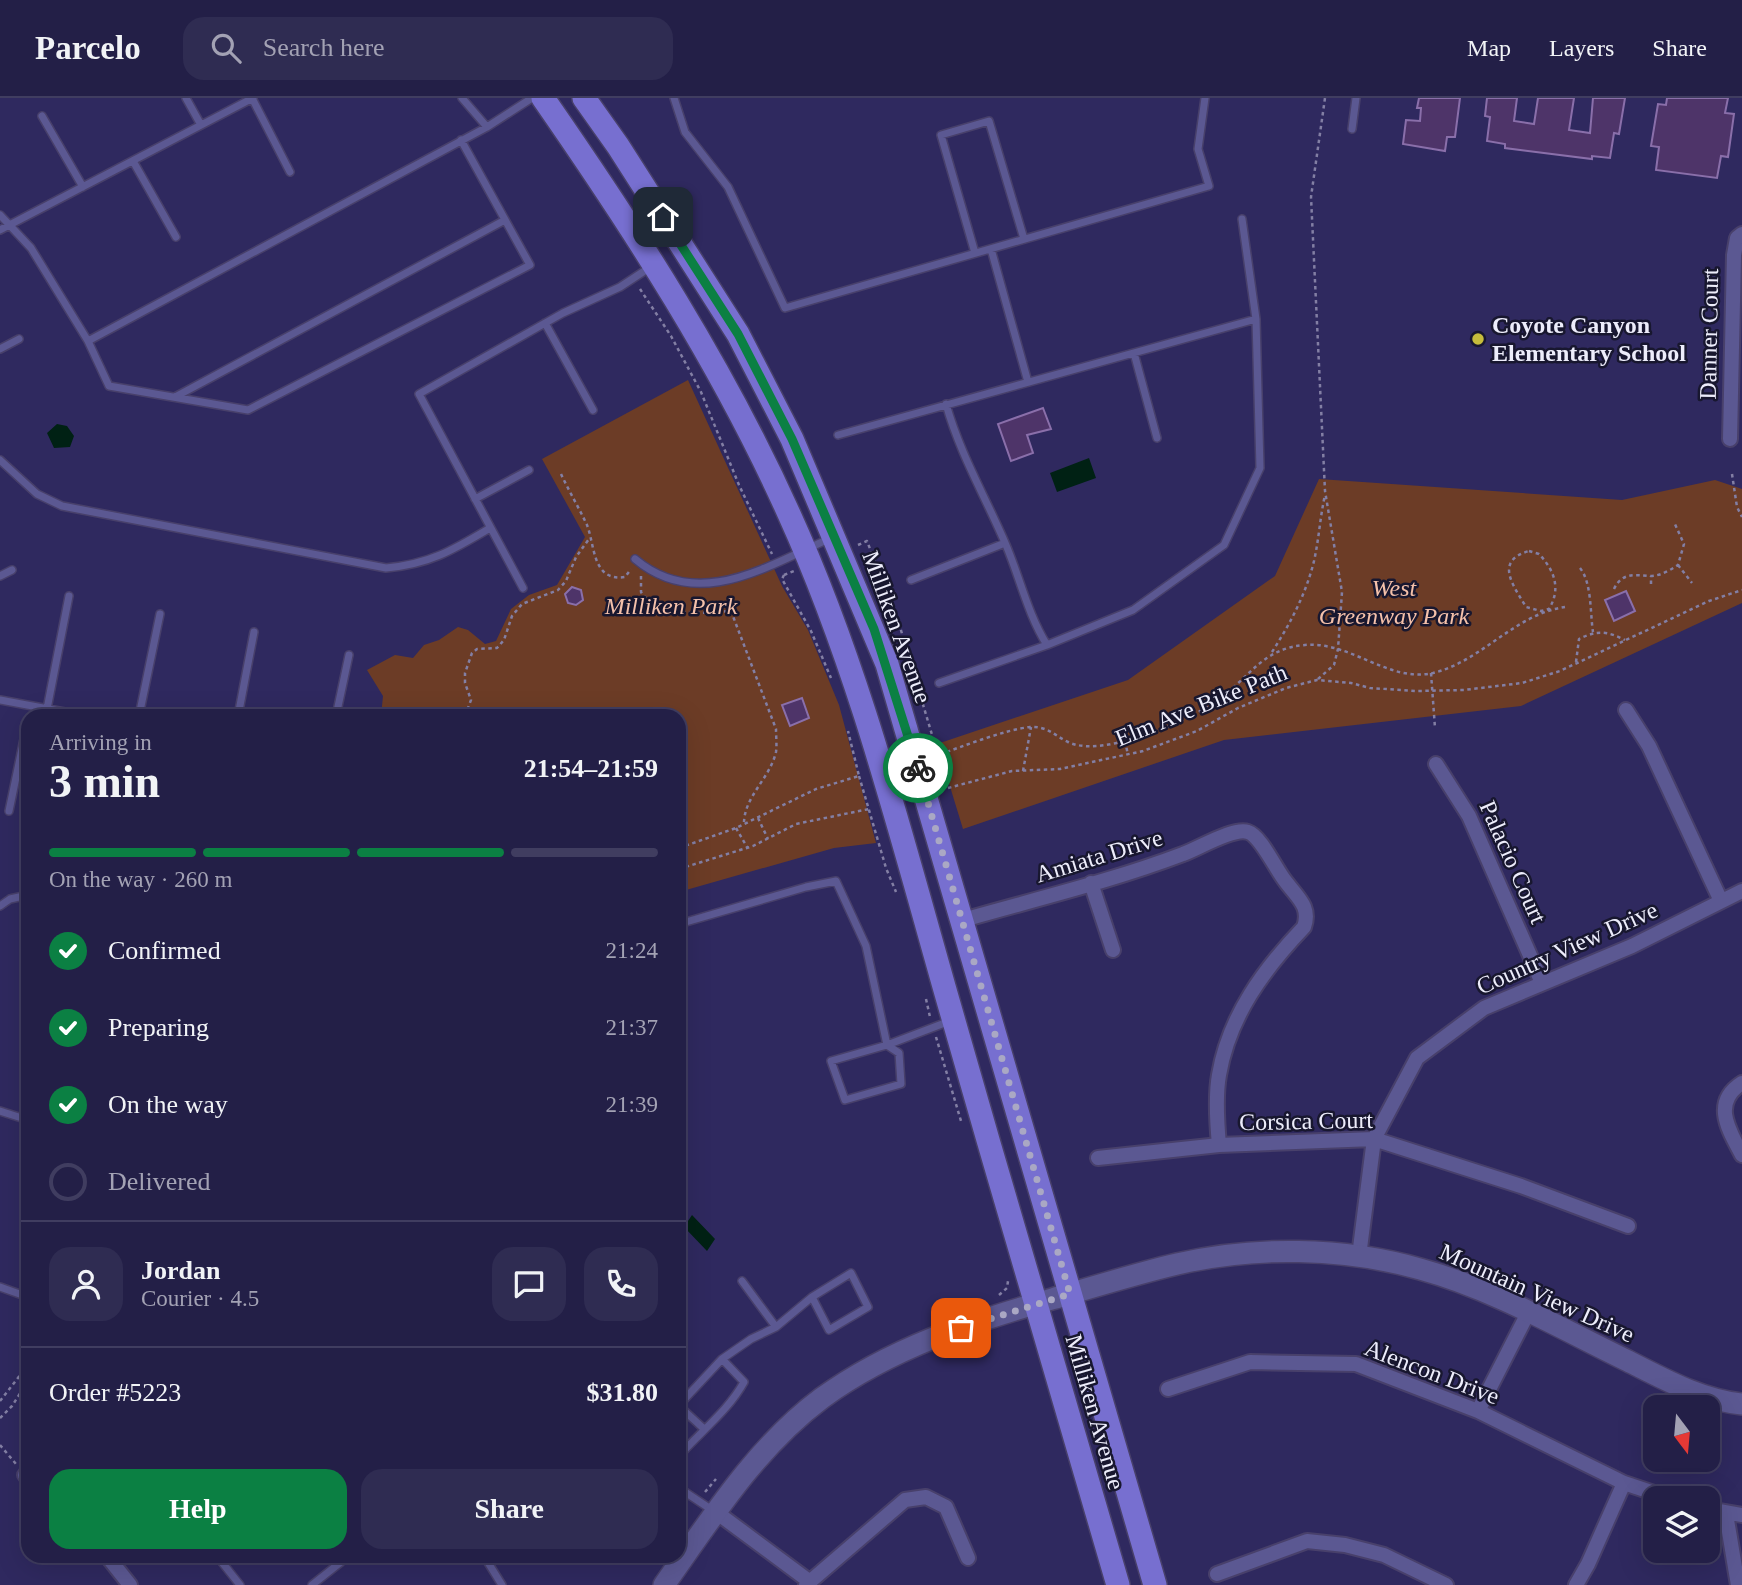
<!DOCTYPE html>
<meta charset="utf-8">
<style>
:root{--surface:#231f47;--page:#2f2c52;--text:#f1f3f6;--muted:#a3a2b4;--line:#403d60;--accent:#0b8043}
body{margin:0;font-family:"Times New Roman",serif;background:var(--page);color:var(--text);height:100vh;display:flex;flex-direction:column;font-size:26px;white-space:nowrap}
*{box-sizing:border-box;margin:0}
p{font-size:23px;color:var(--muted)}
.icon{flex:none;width:38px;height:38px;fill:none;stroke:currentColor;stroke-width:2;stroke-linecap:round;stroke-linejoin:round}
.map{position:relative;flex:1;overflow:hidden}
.side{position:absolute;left:21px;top:611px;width:665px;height:854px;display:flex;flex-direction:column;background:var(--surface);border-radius:21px;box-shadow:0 7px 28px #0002,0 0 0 2px var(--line)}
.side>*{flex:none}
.needle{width:46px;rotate:164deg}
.buttons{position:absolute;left:1643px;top:1297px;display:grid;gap:14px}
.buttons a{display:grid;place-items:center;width:77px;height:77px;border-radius:14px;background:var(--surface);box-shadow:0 7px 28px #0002,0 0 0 2px var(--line);font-size:35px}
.pin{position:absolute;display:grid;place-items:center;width:60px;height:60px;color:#fff;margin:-30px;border-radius:14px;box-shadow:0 4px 10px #0006}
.courier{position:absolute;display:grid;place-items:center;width:70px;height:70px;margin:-35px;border:5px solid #0b8043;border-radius:50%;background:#fff;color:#222;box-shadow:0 2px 9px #0007}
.headline em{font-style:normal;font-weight:700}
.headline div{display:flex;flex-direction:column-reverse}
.headline{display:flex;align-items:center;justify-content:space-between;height:119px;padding:0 28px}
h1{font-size:46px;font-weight:700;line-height:52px}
.bar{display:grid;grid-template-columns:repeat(4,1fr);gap:10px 7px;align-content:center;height:84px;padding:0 28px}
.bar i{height:9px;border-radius:5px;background:var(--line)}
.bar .selected{background:var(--accent)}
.bar p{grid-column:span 4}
.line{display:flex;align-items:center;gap:18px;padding:0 28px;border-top:2px solid var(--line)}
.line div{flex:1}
.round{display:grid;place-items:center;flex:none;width:74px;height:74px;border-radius:21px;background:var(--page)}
ol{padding:0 28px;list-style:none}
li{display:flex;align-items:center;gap:21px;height:77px}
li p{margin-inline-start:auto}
li .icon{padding:7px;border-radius:50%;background:var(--accent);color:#fff;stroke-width:4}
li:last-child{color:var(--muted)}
li i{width:38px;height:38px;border:4px solid var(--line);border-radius:50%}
.primary-button{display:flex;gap:14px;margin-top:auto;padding:14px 28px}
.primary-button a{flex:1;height:80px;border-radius:21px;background:var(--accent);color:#fff;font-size:28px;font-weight:700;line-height:80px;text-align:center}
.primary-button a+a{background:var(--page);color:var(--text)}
header{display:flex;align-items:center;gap:42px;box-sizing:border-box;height:98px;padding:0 35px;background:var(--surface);border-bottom:2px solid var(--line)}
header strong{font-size:33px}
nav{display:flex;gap:38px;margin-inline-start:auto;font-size:24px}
.search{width:490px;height:63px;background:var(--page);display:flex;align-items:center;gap:18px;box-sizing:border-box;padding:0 24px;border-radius:21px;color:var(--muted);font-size:26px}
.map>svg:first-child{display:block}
</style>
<header>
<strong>Parcelo</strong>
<div class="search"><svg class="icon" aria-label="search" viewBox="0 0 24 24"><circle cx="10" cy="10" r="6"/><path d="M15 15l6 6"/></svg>Search here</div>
<nav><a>Map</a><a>Layers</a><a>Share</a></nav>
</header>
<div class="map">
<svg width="1742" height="1487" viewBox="0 0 1742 1487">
<rect width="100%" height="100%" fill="#2f295f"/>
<path fill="#6c3c26" d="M688,282L782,488L808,532L839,607L876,745L834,750L679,794V618H381L383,598L367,572L395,557L413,560L424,547L439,542L458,529L468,532L485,546L496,543L511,511L529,497L557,487L585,439L542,361Z
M1319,381L1622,402L1715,382L1742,391V505L1521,608L1224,642L963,731L937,646L1128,582L1275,478Z"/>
<path fill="#002114" d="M57,326L67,328L74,338L70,349L54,350L47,335Z
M1089,360L1096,380L1057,394L1050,375Z
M692,1117L715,1141L707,1153L684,1129Z"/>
<path fill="#4e3469" stroke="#8a6faa" stroke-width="2" d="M1419,0H1460L1455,39H1447L1445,53L1403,46L1406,22L1420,23L1421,10H1417Z
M1487,0H1517L1514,23L1534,26L1538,0H1574L1569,32L1590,35L1593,0H1625L1619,36L1614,35L1610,60L1592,58V61L1505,50V46L1487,43L1490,19L1485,18Z
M1667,0H1728L1725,15L1734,16L1728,59L1721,58L1717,80L1656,72L1659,49L1651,48L1658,6L1666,7Z
M1043,310L1051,331L1027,337L1033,355L1011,363L998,326Z
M572,489L581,492L583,502L576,507L568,505L565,496Z
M1626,493L1635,513L1614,523L1605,502Z
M802,600L809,620L790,628L782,607Z"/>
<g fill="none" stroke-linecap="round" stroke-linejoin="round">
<defs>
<path id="lane" d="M186,0L201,27
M252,0L290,74
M462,0L487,29
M674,0L685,34L728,89L785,210L1209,88L1198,51L1205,0
M42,18L83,89
M1352,31L1356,0
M133,63L176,139
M0,117L31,150L88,243L109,288L248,312L530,167L461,42
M0,132L253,0
M991,151L1028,284
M975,155L941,37L989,23L1024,141
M545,225L593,312
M88,243L487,29L532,0
M0,251L19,241
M1134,255L1157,340
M175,299L505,122
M946,306C960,356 986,400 1006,447C1020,480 1028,517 1047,547
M838,337L1256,221
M0,362L37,396L62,408L386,470C430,466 453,452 490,430
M475,401L529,372
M635,461C698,514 767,468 831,440
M0,478L12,472
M911,482L1005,445
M523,490L419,296L563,215L620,189L652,168
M939,585L1047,547L1133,512L1224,447L1260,370L1256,221L1242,121
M0,602L86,618
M47,611L69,498
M139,618L160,516
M238,618L254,534
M336,618L349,557
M9,713L28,622
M0,808L10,801L28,797
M679,826L806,789L836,783L866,848L887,947L899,955L901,986L845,1002L831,963L887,947L950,923
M0,1013L28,1022
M742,1183L776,1229
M0,1189L28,1199
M679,1307L722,1261L751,1241L776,1229L812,1199L851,1175L868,1209L829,1232L812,1199
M679,1308L703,1330
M679,1358C701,1333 728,1313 744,1284L722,1261
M679,1390L712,1412
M217,1458L240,1487
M484,1458L502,1487
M312,1487L341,1464"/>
<path id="street" d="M1730,341L1734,157L1737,140L1742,136
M1626,612L1649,648L1721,803
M1436,666L1469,718L1542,885
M1091,785L1113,852
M963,822C1036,801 1112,783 1183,756C1198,751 1233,729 1248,734C1261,738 1276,772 1286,784C1298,800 1311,809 1304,829C1264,871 1229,918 1219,977C1215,999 1217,1025 1219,1047
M1742,985C1711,1005 1729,1032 1742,1057
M1098,1060L1219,1047L1374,1041L1521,1088L1628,1128
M1359,1158L1374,1041L1417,960L1484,910L1632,848L1742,793
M1168,1291L1250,1264L1356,1266L1478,1313L1624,1385L1669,1400
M1478,1313L1528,1215
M25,1377L28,1380
M1708,1411L1742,1417
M716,1414L809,1483
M1726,1416L1738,1487
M107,1458L130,1487
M1217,1476L1307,1443L1345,1447L1384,1457L1446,1487
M806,1487L905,1402L926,1399L946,1409L968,1460
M1576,1487L1588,1466L1624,1385"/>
<path id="secondary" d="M664,1487C711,1421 756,1349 822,1300C891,1250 971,1224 1052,1201C1093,1189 1135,1176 1177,1166C1255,1148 1343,1149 1420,1171C1493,1191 1560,1230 1628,1263C1664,1281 1701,1302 1742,1306"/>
<path id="primary" d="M543,0C636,134 722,267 789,416C860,572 902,742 949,906C1004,1100 1062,1293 1118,1487
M584,0L618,48L738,236L792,341L887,566L1155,1487"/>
</defs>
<use href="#lane" stroke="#48406b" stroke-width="10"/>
<use href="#street" stroke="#48406b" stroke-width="18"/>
<use href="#secondary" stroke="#48406b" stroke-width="24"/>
<use href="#primary" stroke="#48406b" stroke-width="26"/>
<path stroke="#837fa4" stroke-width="2.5" stroke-dasharray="3.5 3.5" stroke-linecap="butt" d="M640,191L671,238L701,294L739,387L772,456
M561,376C569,393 579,410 587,427C595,447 592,484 625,479L631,471
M1732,376L1737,409L1742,419
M858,447L867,443L900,529L938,657C964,648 1004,632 1030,629C1048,628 1055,638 1068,644C1091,655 1129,642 1151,635C1175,627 1197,616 1218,602C1250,579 1263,550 1305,547C1351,543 1388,585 1433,575C1482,563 1515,516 1565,509
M1529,453L1539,456C1555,473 1561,491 1549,511L1541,513L1526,509C1513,487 1494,463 1529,453Z
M1678,467L1692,485
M1580,470C1592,485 1590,515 1593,534
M784,477L794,473
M784,477L782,481L811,533L831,580
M641,478V494C658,520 704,515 731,513L776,631C776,638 777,647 776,654C770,680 745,698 744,724
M1651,486V478
M1614,491C1622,474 1635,477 1650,478C1661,478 1670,472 1678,467L1684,446L1674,424
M1272,554C1290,526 1306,496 1314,463C1319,441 1320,419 1325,397
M1576,564L1579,541C1597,532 1607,533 1625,542
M1431,575L1435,630
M1318,581L1334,567L1338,551L1342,494L1325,393L1311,99L1325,0
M465,618L471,602L465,585V575L472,555L477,551L497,550L504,542L512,518L522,506L558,492L566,483L576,459L589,441
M1125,643L1128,657
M1023,673L1031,629
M859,678L886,770L896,794
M948,690L1012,673L1060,671L1143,653L1197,633L1238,610L1286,590L1317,582L1351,585L1370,590L1416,593L1464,592L1522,585L1560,573L1709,503L1742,492
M758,720L768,741
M736,730L747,749
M679,750L736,730L816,691L859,678L848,633
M679,771L753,748L796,726L869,711
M926,901L930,919
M936,939L961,1023
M999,1197L1007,1190L1008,1183
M0,1303L28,1267
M0,1320L12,1308L28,1283
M0,1347L16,1366
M705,1394L716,1381
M201,1458L207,1465"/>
<use href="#lane" stroke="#5b5892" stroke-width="7"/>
<use href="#street" stroke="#5b5892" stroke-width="14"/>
<use href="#secondary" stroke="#5b5892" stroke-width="21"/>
<use href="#primary" stroke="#776fd0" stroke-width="23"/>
</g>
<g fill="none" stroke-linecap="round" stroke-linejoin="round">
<path stroke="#aaa8c4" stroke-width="7" stroke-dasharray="0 12.6" d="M918,670L1070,1196L961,1230"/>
<path stroke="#0b8043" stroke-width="9" d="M663,119L738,236L792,341L874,531L918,670"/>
</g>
<circle fill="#c6bc3c" stroke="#18172f" stroke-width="2.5" cx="1478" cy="241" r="7"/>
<g text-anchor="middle" stroke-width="5" stroke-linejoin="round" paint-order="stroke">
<g font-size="24" font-weight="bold" fill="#ededfb" stroke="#18172f" text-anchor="start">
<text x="1492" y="235">Coyote Canyon<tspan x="1492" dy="28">Elementary School</tspan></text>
</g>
<g font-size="24" fill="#ededfb" stroke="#18172f">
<text transform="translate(1709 236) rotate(-89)" y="8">Danner Court</text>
<text transform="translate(897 529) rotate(70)" y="8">Milliken Avenue</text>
<text transform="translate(1201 607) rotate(-22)" y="8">Elm Ave Bike Path</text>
<text transform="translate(1099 758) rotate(-17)" y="8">Amiata Drive</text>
<text transform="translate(1513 764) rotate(66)" y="8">Palacio Court</text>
<text transform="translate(1567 850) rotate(-24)" y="8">Country View Drive</text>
<text transform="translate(1306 1023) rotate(-1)" y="8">Corsica Court</text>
<text transform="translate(1537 1195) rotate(24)" y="8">Mountain View Drive</text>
<text transform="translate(1432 1274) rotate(21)" y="8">Alencon Drive</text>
<text transform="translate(1095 1314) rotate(74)" y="8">Milliken Avenue</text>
</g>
<g font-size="24" font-style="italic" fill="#f5c1aa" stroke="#18172f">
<text x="1394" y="498">West<tspan x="1394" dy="28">Greenway Park</tspan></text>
<text x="671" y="516">Milliken Park</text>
</g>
</g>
</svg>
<div class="buttons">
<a><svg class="needle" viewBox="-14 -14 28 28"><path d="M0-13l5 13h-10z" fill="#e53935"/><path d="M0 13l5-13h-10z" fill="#a3a2b4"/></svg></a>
<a><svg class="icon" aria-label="layers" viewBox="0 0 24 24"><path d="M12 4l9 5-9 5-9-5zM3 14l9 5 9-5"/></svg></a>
</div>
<div class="pin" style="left:961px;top:1230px;background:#ea580c"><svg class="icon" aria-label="bag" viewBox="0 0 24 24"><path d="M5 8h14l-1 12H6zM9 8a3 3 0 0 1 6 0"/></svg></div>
<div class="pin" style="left:663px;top:119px;background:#1f2937"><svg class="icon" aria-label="home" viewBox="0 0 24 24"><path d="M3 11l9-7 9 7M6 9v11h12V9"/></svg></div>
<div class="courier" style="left:918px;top:670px"><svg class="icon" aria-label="bike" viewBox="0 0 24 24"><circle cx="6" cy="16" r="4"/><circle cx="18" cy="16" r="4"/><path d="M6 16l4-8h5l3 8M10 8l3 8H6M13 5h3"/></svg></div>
<section class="side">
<div class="headline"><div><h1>3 min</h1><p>Arriving in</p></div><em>21:54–21:59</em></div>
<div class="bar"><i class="selected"></i><i class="selected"></i><i class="selected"></i><i></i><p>On the way · 260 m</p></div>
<ol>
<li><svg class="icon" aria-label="check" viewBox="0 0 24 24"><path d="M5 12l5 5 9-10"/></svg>Confirmed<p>21:24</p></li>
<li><svg class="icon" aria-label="check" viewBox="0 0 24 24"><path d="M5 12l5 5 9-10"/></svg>Preparing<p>21:37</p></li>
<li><svg class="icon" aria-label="check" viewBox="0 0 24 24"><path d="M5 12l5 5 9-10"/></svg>On the way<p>21:39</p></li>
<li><i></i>Delivered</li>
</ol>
<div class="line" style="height:126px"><a class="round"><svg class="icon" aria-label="person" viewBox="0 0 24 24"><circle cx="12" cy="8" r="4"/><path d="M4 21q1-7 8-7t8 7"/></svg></a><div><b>Jordan</b><p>Courier · 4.5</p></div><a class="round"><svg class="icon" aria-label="chat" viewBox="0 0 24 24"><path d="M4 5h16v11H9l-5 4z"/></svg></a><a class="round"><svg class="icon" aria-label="phone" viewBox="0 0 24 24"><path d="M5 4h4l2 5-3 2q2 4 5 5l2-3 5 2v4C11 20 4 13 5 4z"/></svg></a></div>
<div class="line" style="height:91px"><div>Order #5223</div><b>$31.80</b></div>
<div class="primary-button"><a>Help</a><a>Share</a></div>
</section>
</div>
